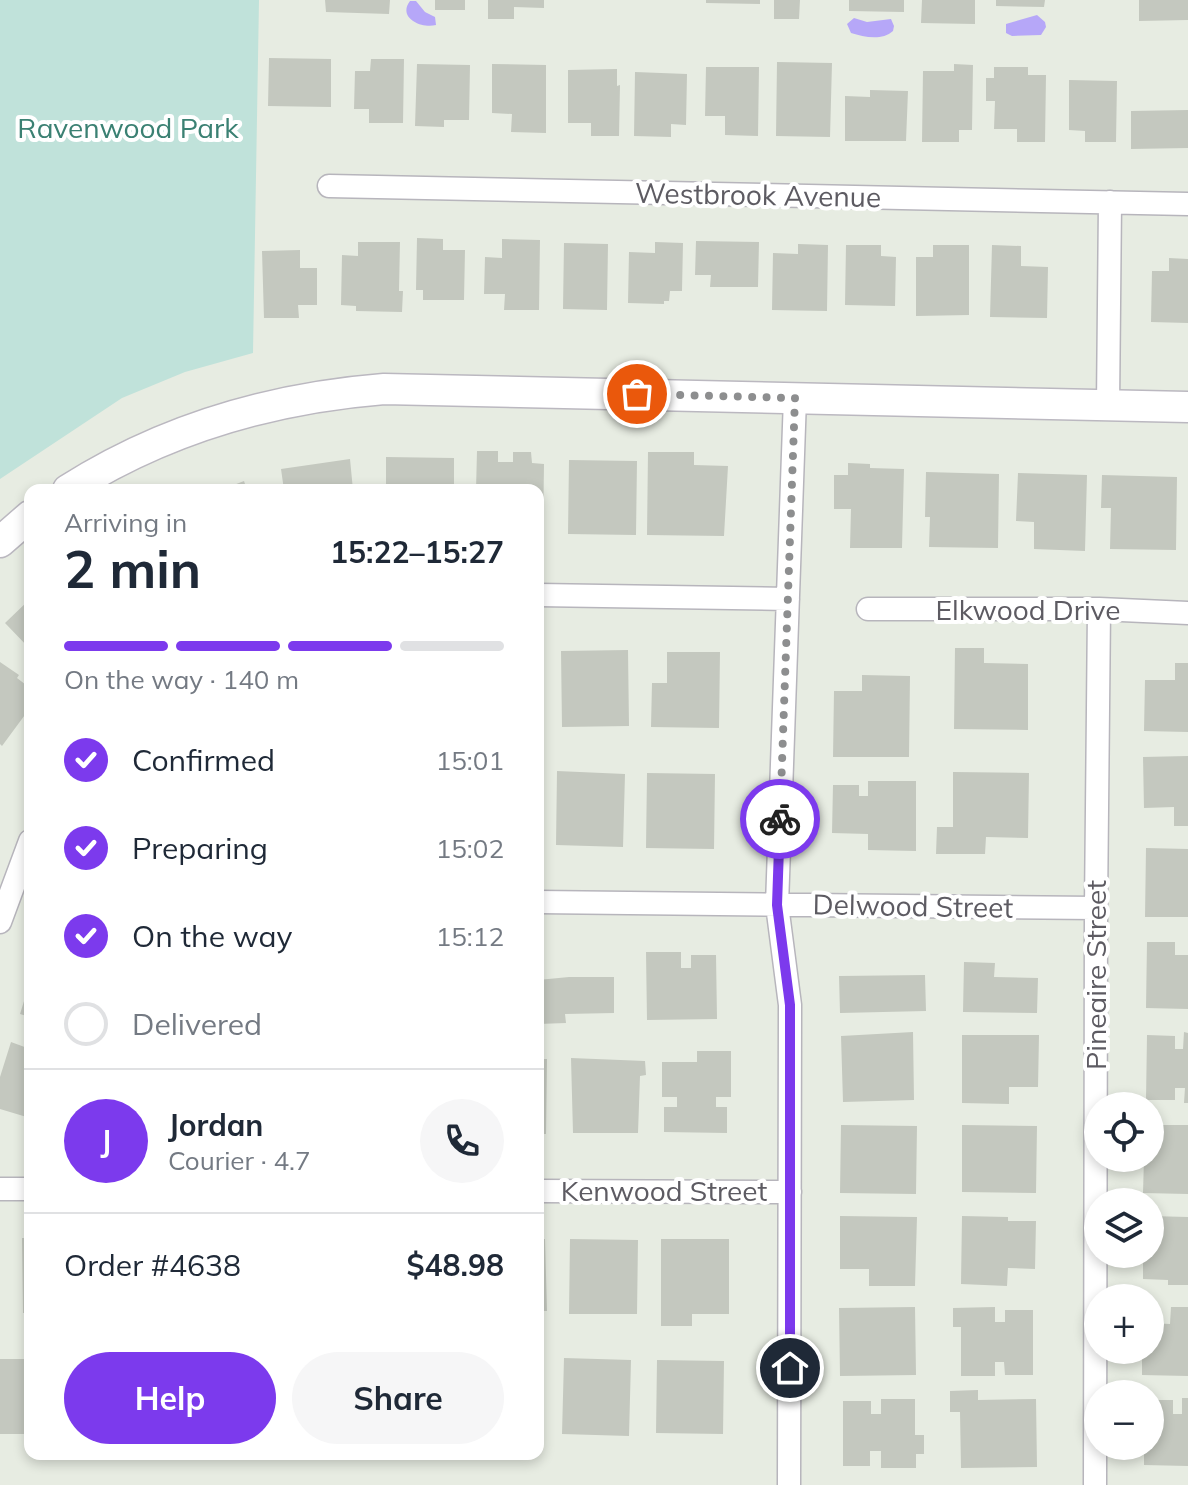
<!DOCTYPE html>
<meta charset="utf-8">
<style>
:root{--surface:#fff;--page:#f6f6f7;--text:#1f2937;--muted:#747a83;--line:#e0e1e3;--accent:#7c3aed}
body{margin:0;font-family:Mulish,sans-serif;background:var(--page);color:var(--text);height:100vh;display:flex;flex-direction:column;font-size:30px;white-space:nowrap}
*{box-sizing:border-box;margin:0}
p{font-size:26px;color:var(--muted)}
.icon{flex:none;width:44px;height:44px;fill:none;stroke:currentColor;stroke-width:2;stroke-linecap:round;stroke-linejoin:round}
.map{position:relative;flex:1;overflow:hidden}
.sheet{position:absolute;left:24px;top:484px;width:520px;height:976px;display:flex;flex-direction:column;background:var(--surface);border-radius:16px;box-shadow:0 4px 12px #0003}
.sheet>*{flex:none}
.buttons{position:absolute;left:1084px;top:1092px;display:grid;gap:16px}
.buttons a{display:grid;place-items:center;width:80px;height:80px;border-radius:50%;background:var(--surface);box-shadow:0 4px 12px #0003;font-size:40px}
.pin{position:absolute;display:grid;place-items:center;width:68px;height:68px;color:#fff;margin:-34px;border:4px solid #fff;border-radius:50%;box-shadow:0 2px 8px #0007}
.courier{position:absolute;display:grid;place-items:center;width:80px;height:80px;margin:-40px;border:6px solid #7c3aed;border-radius:50%;background:#fff;color:#222;box-shadow:0 2px 10px #0007}
.headline em{font-style:normal;font-weight:700}
.headline div{display:flex;flex-direction:column-reverse}
.headline{display:flex;align-items:center;justify-content:space-between;height:136px;padding:0 40px}
h1{font-size:52px;font-weight:700;line-height:60px}
.bar{display:grid;grid-template-columns:repeat(4,1fr);gap:12px 8px;align-content:center;height:96px;padding:0 40px}
.bar i{height:10px;border-radius:6px;background:var(--line)}
.bar .current{background:var(--accent)}
.bar p{grid-column:span 4}
.line{display:flex;align-items:center;gap:20px;padding:0 40px;border-top:2px solid var(--line)}
.line div{flex:1}
.round{display:grid;place-items:center;flex:none;width:84px;height:84px;border-radius:42px;background:var(--page)}
ol{padding:0 40px;list-style:none}
li{display:flex;align-items:center;gap:24px;height:88px}
li p{margin-inline-start:auto}
li .icon{padding:8px;border-radius:50%;background:var(--accent);color:#fff;stroke-width:4}
li:last-child{color:var(--muted)}
li i{width:44px;height:44px;border:4px solid var(--line);border-radius:50%}
.primary-button{display:flex;gap:16px;margin-top:auto;padding:16px 40px}
.primary-button a{flex:1;height:92px;border-radius:48px;background:var(--accent);color:#fff;font-size:32px;font-weight:700;line-height:92px;text-align:center}
.primary-button a+a{background:var(--page);color:var(--text)}
.map>svg:first-child{display:block}
</style>
<div class="map">
<svg width="1188" height="1485" viewBox="0 0 1188 1485">
<rect width="100%" height="100%" fill="#e7ece2"/>
<path fill="#c0e2da" d="M0,0H259L253,353L185,372L122,398L0,479Z"/>
<path fill="#b6a7f8" d="M410,1H416L425,12L435,17L436,25C422,29 397,18 410,1Z
M1037,15L1045,22L1046,27L1041,35L1012,36L1006,33V24Z
M854,18L867,22L891,19L894,26L893,31C882,41 864,37 851,33L847,24Z"/>
<path fill="#c4c8bf" d="M325,0H390L389,14L326,12Z
M435,0H465V10H435Z
M488,0H544V8L514,7V19H488Z
M706,0H760V4L706,3Z
M774,0H800L799,19H774Z
M849,0H904V12L849,11Z
M922,0H975V24L921,23Z
M996,0H1045L1044,7L996,6Z
M1139,0H1188V20L1139,21Z
M269,58L331,59V107L268,106Z
M371,59H404L403,123H369V109H354L355,71H370Z
M777,62L832,63L830,137L776,136Z
M417,64L470,65L469,120H444V127L415,126Z
M492,64L546,65V133L511,132L512,114L492,113Z
M954,64L973,65L972,130H959V142H922L923,71H954Z
M706,67H759L758,136L725,135V116H705Z
M994,67H1028V75H1046L1045,142H1017V129H994L995,101H986V78H994Z
M617,69V86L620,85L619,136H591V123H568V70Z
M635,72L687,74L686,125L671,124V137L634,136Z
M1069,80L1117,81L1116,142H1085V131L1069,130Z
M870,90L908,91L906,141H845V96L870,97Z
M1188,110V148L1131,149V111Z
M417,238L443,239V250H465L464,300H423V290H416Z
M502,239L540,240L539,310H504L505,294H484L485,257L502,258Z
M696,241L759,242L758,287H710L711,275H695Z
M358,242H400L399,291H403L402,312L356,311V306L341,305L342,255L358,256Z
M655,242L683,243L682,291H670L669,301H664V304L628,303L629,252L655,253Z
M564,243L608,244L607,310L563,309Z
M798,244L828,245L827,311L772,310L773,253L798,254Z
M846,245H881V256L896,257L895,306L845,305Z
M933,245H969V315L916,316V257H933Z
M992,245L1021,246V266L1048,267L1047,318L990,317Z
M300,250V268H317V305H298L299,318H264L262,251Z
M1169,258L1188,259V323L1151,322L1152,271H1169Z
M477,451H498V462H513V452H531L532,463L544,464L543,535H538V490H476Z
M648,452H694V465L728,466L724,536L647,535Z
M386,457L454,458V490H386Z
M350,459L353,490H284L281,469Z
M569,460L637,461L636,535L568,534Z
M848,463L870,464V468L904,469L902,548H850L851,509H834V475H848Z
M926,472L999,474L998,548L929,547L930,517H925Z
M1018,473L1087,475L1085,551L1034,549V522L1016,521Z
M1102,475L1177,477L1176,550L1110,549L1111,508H1101Z
M244,481L247,490H221Z
M30,599V649L5,623Z
M955,648H984V663L1028,664V730L954,729Z
M628,650L629,726L562,727L561,651Z
M667,652H720L719,728L651,727L652,683H667Z
M0,662L19,675L17,678L30,688V708L2,746L0,744Z
M1175,663H1188V732L1144,731L1145,680H1175Z
M862,675L910,676L909,757H833L834,691H862Z
M1188,756V826H1174V807L1144,808L1143,757Z
M557,771L625,774L623,847L556,845Z
M953,772L1029,773L1028,838L986,837L985,854H936L937,827H953Z
M647,773L715,774L714,849L646,848Z
M868,781H916V851L868,850V834L832,833L833,785H859V796H868Z
M1146,848L1188,849V917H1145Z
M1147,942H1175V955H1188V1009L1146,1008Z
M646,952H681V968H691V955H716L717,1019L647,1020Z
M964,962L995,963L994,977L1038,978L1037,1013L963,1012Z
M925,975L926,1011L840,1013L839,976Z
M569,977H614V1013L565,1014L566,1023L538,1024V980Z
M29,985H30V1017L20,1014Z
M913,1032L914,1100L843,1102L841,1036Z
M1184,1032L1188,1033V1103H1184L1185,1088H1175V1100H1146L1147,1035L1175,1036V1049H1183Z
M962,1035H1039L1038,1087H1009V1104L962,1103Z
M11,1042L30,1049V1118L0,1109V1077Z
M697,1051H731V1097H716V1107H727V1133L664,1132V1107H677V1097H662V1062H697Z
M571,1058L645,1061L646,1075L640,1076L638,1133H573Z
M538,1059H547L546,1134H538Z
M841,1125L917,1126L916,1194L840,1193Z
M962,1125L1037,1126L1036,1193L962,1192Z
M1150,1125H1188V1194L1143,1193L1144,1158H1150Z
M840,1216L917,1217L915,1286H869V1269H840Z
M962,1216L1008,1217V1221H1036L1035,1269L1008,1268L1007,1286L961,1284Z
M1150,1216L1188,1217V1285H1168V1280L1143,1279V1254H1150Z
M22,1238H30V1313H23Z
M538,1239H545L547,1311H538Z
M570,1239L638,1240L637,1314H569Z
M661,1239H729V1314H692V1326H661Z
M915,1307L916,1375L840,1376L839,1308Z
M995,1307V1322H1005V1310H1033V1375H1005L1004,1362H995V1376H961V1327H953V1308Z
M1171,1307H1188V1376L1142,1375V1350H1150V1323L1170,1324Z
M564,1358L631,1360L629,1436L562,1434Z
M0,1359H30V1434H0Z
M657,1360L724,1361L723,1434L656,1433Z
M978,1390V1400L1036,1399L1037,1467L961,1468L960,1412H950V1391Z
M1182,1398H1188V1466L1144,1465V1446H1150V1400H1173V1414H1182Z
M881,1399H915V1435H924V1454H916V1468H881V1451H870V1466H843V1401H871V1414H881Z"/>
<g fill="none" stroke-linecap="round" stroke-linejoin="round">
<defs>
<path id="street" d="M329,186L1188,204
M1108,406L1110,202
M538,595L788,599
M868,609H1099L1188,613
M538,902L1096,908
M0,922L30,841
M0,1189H30
M538,1191L790,1192
M789,1485L790,1005L777,905L795,398
M1095,1485L1096,908L1099,609"/>
<path id="secondary" d="M68,490C164,429 271,398 384,389L1188,407
M0,542L30,516"/>
</defs>
<use href="#street" stroke="#b7b5bc" stroke-width="25"/>
<use href="#secondary" stroke="#bbb8c0" stroke-width="33"/>
<use href="#street" stroke="#fff" stroke-width="22"/>
<use href="#secondary" stroke="#fff" stroke-width="30"/>
</g>
<g fill="none" stroke-linecap="round" stroke-linejoin="round">
<path stroke="#8d8e8f" stroke-width="8" stroke-dasharray="0 14.4" d="M637,394L795,398L780,819"/>
<path stroke="#7c3aed" stroke-width="10" d="M780,819L777,905L790,1005V1368"/>
</g>
<g text-anchor="middle" stroke-width="8" stroke-linejoin="round" paint-order="stroke">
<g font-size="28" fill="#3b8173" stroke="#fff">
<text x="128" y="138">Ravenwood Park</text>
</g>
<g font-size="28" fill="#5d5b62" stroke="#fff">
<text transform="translate(758 195) rotate(1)" y="10">Westbrook Avenue</text>
<text x="1028" y="620">Elkwood Drive</text>
<text transform="translate(913 906) rotate(1)" y="10">Delwood Street</text>
<text transform="translate(1096 975) rotate(-90)" y="10">Pineaire Street</text>
<text x="664" y="1201">Kenwood Street</text>
</g>
</g>
</svg>
<div class="buttons">
<a><svg class="icon" aria-label="locate" viewBox="0 0 24 24"><circle cx="12" cy="12" r="6"/><path d="M12 2v4M12 18v4M2 12h4M18 12h4"/></svg></a>
<a><svg class="icon" aria-label="layers" viewBox="0 0 24 24"><path d="M12 4l9 5-9 5-9-5zM3 14l9 5 9-5"/></svg></a>
<a>+</a>
<a>−</a>
</div>
<div class="pin" style="left:637px;top:394px;background:#ea580c"><svg class="icon" aria-label="bag" viewBox="0 0 24 24"><path d="M5 8h14l-1 12H6zM9 8a3 3 0 0 1 6 0"/></svg></div>
<div class="pin" style="left:790px;top:1368px;background:#1f2937"><svg class="icon" aria-label="home" viewBox="0 0 24 24"><path d="M3 11l9-7 9 7M6 9v11h12V9"/></svg></div>
<div class="courier" style="left:780px;top:819px"><svg class="icon" aria-label="bike" viewBox="0 0 24 24"><circle cx="6" cy="16" r="4"/><circle cx="18" cy="16" r="4"/><path d="M6 16l4-8h5l3 8M10 8l3 8H6M13 5h3"/></svg></div>
<section class="sheet">
<div class="headline"><div><h1>2 min</h1><p>Arriving in</p></div><em>15:22–15:27</em></div>
<div class="bar"><i class="current"></i><i class="current"></i><i class="current"></i><i></i><p>On the way · 140 m</p></div>
<ol>
<li><svg class="icon" aria-label="check" viewBox="0 0 24 24"><path d="M5 12l5 5 9-10"/></svg>Confirmed<p>15:01</p></li>
<li><svg class="icon" aria-label="check" viewBox="0 0 24 24"><path d="M5 12l5 5 9-10"/></svg>Preparing<p>15:02</p></li>
<li><svg class="icon" aria-label="check" viewBox="0 0 24 24"><path d="M5 12l5 5 9-10"/></svg>On the way<p>15:12</p></li>
<li><i></i>Delivered</li>
</ol>
<div class="line" style="height:144px"><b class="round" style="background:var(--accent);color:#fff">J</b><div><b>Jordan</b><p>Courier · 4.7</p></div><a class="round"><svg class="icon" aria-label="phone" viewBox="0 0 24 24"><path d="M5 4h4l2 5-3 2q2 4 5 5l2-3 5 2v4C11 20 4 13 5 4z"/></svg></a></div>
<div class="line" style="height:104px"><div>Order #4638</div><b>$48.98</b></div>
<div class="primary-button"><a>Help</a><a>Share</a></div>
</section>
</div>
